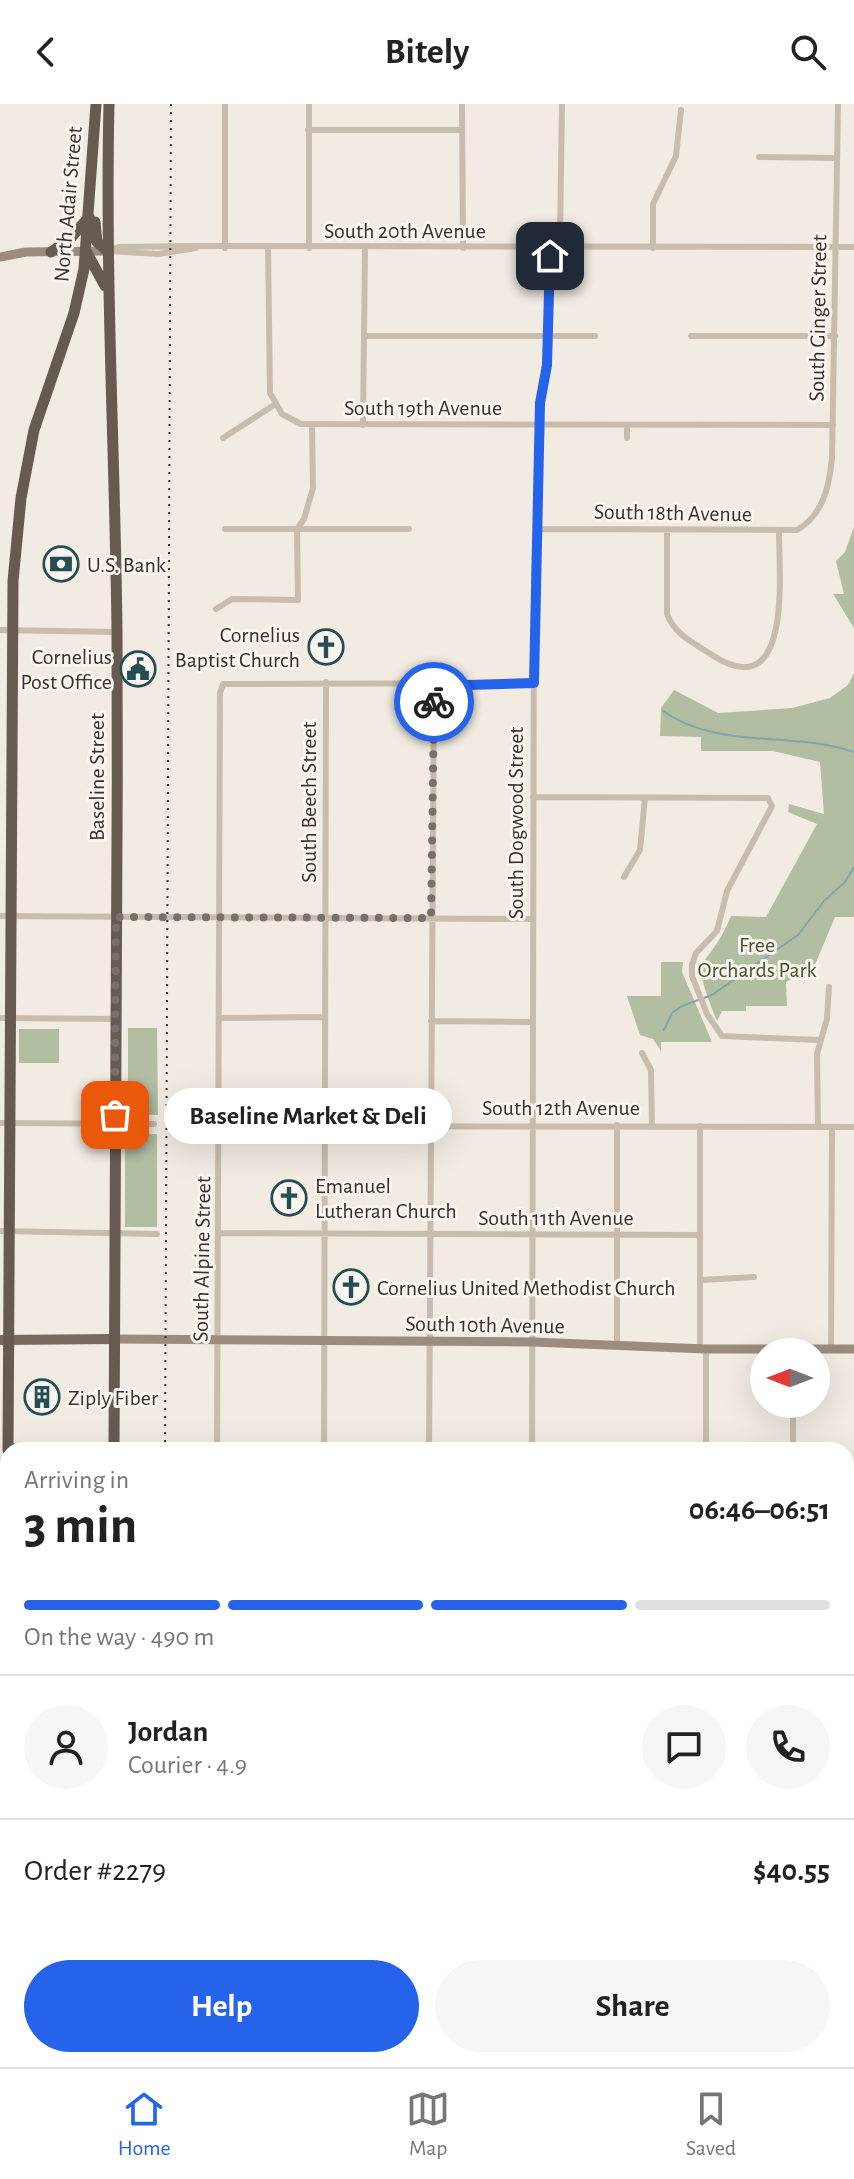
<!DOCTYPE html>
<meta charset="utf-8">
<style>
:root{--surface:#fff;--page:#f6f6f6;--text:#222;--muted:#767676;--line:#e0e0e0;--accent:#2563eb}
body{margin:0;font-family:"Alegreya Sans",sans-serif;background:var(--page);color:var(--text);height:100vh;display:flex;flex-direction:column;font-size:30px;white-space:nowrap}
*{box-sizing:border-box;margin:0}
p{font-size:26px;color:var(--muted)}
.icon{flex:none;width:44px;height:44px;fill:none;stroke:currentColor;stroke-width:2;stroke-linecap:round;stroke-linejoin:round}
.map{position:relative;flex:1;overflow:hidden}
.panel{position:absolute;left:0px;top:1338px;width:854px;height:626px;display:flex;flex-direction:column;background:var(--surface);border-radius:24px 24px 0 0;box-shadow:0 8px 32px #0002}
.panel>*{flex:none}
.needle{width:52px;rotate:270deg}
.controls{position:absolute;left:750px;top:1234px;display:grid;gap:16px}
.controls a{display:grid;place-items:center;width:80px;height:80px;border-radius:50%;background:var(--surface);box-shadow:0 8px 32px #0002;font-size:40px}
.pin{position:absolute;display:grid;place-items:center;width:68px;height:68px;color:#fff;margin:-34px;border-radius:16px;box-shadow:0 4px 12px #0006}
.courier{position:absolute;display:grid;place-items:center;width:80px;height:80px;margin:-40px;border:6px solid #2563eb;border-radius:50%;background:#fff;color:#222;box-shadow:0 2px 10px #0007}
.bubble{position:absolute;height:56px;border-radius:28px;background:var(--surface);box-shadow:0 8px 32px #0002;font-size:26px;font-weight:700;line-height:56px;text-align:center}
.headline em{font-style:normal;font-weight:700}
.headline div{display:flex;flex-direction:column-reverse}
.headline{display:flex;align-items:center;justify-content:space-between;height:136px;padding:0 24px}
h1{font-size:52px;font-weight:700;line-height:60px}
.bar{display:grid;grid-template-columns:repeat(4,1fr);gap:12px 8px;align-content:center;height:96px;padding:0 24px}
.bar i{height:10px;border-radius:6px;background:var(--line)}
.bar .on{background:var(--accent)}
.bar p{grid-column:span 4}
.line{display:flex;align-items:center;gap:20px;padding:0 24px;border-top:2px solid var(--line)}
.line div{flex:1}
.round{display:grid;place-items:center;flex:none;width:84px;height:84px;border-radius:42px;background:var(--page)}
.cta{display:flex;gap:16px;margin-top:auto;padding:16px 24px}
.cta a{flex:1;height:92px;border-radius:48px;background:var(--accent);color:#fff;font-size:32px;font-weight:700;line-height:92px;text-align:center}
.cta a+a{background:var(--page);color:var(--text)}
header{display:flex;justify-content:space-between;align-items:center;height:104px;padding:0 24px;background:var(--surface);font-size:36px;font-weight:700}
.tabs{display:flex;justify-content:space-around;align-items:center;height:112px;border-top:2px solid var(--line);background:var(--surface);font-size:22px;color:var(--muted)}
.tabs a{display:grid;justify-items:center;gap:4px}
.tabs .on{color:var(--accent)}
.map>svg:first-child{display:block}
</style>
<header><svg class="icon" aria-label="back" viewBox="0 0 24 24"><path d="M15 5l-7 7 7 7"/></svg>Bitely<svg class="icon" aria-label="search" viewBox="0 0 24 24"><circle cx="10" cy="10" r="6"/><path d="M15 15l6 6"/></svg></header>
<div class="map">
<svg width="854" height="1963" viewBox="0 0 854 1963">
<rect width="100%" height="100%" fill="#f1ebe1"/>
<path fill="#b2bea2" d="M854,423V524L833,490H844L836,457L845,448Z
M854,569V813H835L814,863L786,878L787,902H746V907H722L717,917C687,842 706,873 731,812L766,813L817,720L788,708L789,700L824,710L820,658L773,647H701V633L660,632L661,604L674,586L718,609L792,604L830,594L848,581Z
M661,858H683L682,868L712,938H661V947L653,935L640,931L627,892H661Z
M128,924H157L158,1011L128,1010Z
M19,925H59V959H19Z
M157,1030V1123H125V1031Z
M121,1956H174L175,1963H121Z"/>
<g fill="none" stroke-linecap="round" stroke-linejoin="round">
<path stroke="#83a5ab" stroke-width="2" d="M663,607C717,646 795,627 854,648
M664,926L672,909L682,902L712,891L798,831L824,797L845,778L854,763"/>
<path stroke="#c8bcae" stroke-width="6" d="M309,0V144
M462,0L463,144
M308,26H462
M759,53L837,54
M225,144V0
M268,144L270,289L282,310L301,320L833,321
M653,144V100L676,52L681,6
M107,147L119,143L191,142L854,143
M109,147L158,150L196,144
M365,232H595
M691,232H835
M363,321L365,144
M223,334L274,301
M627,334V321
M225,425H409
M538,425L797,426C823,411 829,383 832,355L838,0
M667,426V510C675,531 694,539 712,551C793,604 779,469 779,428
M216,505L232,495L298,496L297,425L304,415L313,384L312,321
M0,526L117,528
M533,693L768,694L772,702L727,787L717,827L696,849L692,861V872L707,910L722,932L820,936
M624,773L640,746L645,694
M0,812L532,815
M0,914L115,915
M221,914L325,913
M431,917L531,918
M642,949L651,966L652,1021
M0,1019L154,1020
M221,1022L854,1023
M818,1023L817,950L827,915L829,883
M0,1127L157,1130
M219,1129L700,1131
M701,1176L754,1173
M617,1241V1021
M700,1244V1022
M831,1245L832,1023
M8,1342L114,1343
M217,1343L706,1345
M217,1346L220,589L223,580L534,579
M324,1346L326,578
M429,1346L434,582
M532,1346L534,481L540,299L547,261L550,152L560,134L562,0
M706,1346V1245
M793,1346V1300
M846,1447H854
M846,1870H854
M502,1956L507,1963
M756,1956L761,1963
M246,1961H270
M398,1963L399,1956
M665,1963L717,1956"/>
<path stroke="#9b8c7f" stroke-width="9" d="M0,153L26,148L107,147
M115,1235L533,1238L706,1245H854"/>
<path stroke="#77695e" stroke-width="10" d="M0,1236L115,1235"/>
<path stroke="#675a51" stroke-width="11" d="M109,0C105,176 115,351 117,527C118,800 116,1073 114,1346
M95,118L97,138L107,147
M86,147L105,182
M51,148L69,136L89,113
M8,1346L13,477L21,394L34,326L74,209L84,165L96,0
M6,1963L8,1373
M111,1963V1956"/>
<path stroke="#37302b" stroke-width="2" stroke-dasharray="2 6" stroke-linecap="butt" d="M165,1346L171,0
M190,1956V1963"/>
</g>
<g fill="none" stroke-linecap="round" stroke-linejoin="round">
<path stroke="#78716b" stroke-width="8" stroke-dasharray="0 14.4" d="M115,1011L116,813L431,814L434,598"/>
<path stroke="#2563eb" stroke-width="10" d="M434,598V582L534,579L540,299L547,261L550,152"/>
</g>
<defs>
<symbol id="bank-ring" viewBox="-11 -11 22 22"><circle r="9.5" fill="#f9f4ed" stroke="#254d54" stroke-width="1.5"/><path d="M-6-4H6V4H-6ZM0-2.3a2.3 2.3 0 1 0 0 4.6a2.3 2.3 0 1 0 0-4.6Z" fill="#254d54"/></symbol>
<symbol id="church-ring" viewBox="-11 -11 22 22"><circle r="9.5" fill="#f9f4ed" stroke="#254d54" stroke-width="1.5"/><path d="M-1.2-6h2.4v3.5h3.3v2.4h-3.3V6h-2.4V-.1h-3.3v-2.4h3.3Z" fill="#254d54"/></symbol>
<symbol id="civic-ring" viewBox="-11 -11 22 22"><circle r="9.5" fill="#f9f4ed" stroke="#254d54" stroke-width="1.5"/><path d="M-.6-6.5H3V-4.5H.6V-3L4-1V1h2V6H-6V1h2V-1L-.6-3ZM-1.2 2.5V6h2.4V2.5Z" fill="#254d54"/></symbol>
<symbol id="building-ring" viewBox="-11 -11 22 22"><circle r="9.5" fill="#f9f4ed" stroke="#254d54" stroke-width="1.5"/><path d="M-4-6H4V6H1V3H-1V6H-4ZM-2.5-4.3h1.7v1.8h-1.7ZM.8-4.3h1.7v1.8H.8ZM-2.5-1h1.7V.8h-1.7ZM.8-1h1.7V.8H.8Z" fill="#254d54"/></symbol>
</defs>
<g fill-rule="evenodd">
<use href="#bank-ring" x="41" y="440" width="40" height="40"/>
<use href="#church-ring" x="306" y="523" width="40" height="40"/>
<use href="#civic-ring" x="118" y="545" width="40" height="40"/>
<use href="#church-ring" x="269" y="1074" width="40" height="40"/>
<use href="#church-ring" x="331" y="1163" width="40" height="40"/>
<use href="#building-ring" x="22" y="1273" width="40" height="40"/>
</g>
<g text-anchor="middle" stroke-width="6" stroke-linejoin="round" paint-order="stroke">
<g font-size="22" fill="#37302b" stroke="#f9f4ed">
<text transform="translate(67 100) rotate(-85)" y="8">North Adair Street</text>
<text x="405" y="134">South 20th Avenue</text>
<text transform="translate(817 214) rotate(-89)" y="8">South Ginger Street</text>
<text x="423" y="311">South 19th Avenue</text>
<text transform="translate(673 408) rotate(1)" y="8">South 18th Avenue</text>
<text transform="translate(96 673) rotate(-90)" y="8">Baseline Street</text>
<text transform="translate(308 698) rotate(-90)" y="8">South Beech Street</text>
<text transform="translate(515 719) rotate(-90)" y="8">South Dogwood Street</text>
<text x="561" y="1011">South 12th Avenue</text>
<text x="556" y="1121">South 11th Avenue</text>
<text transform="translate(201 1155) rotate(-89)" y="8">South Alpine Street</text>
<text transform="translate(485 1220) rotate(1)" y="8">South 10th Avenue</text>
</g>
<g font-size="22" fill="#37302b" stroke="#f9f4ed" text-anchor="start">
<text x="87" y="468">U.S. Bank</text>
<text x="300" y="538" text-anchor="end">Cornelius<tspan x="300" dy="25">Baptist Church</tspan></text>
<text x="112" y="560" text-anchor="end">Cornelius<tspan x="112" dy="25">Post Office</tspan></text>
<text x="315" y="1089">Emanuel<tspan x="315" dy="25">Lutheran Church</tspan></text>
<text x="377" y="1191">Cornelius United Methodist Church</text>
<text x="68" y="1301">Ziply Fiber</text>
</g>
<g font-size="22" fill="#445332" stroke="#f9f4ed">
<text x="757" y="848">Free<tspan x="757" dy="25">Orchards Park</tspan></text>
</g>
</g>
</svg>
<div class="controls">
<a><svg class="needle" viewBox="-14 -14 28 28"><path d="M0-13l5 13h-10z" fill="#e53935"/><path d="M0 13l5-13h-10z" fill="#767676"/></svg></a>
</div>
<div class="pin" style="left:115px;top:1011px;background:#ea580c"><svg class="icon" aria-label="bag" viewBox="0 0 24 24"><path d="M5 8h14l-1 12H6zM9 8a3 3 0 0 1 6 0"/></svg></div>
<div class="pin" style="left:550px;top:152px;background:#1f2937"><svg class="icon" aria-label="home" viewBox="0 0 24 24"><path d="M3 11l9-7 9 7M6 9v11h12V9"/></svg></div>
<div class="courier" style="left:434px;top:598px"><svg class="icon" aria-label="bike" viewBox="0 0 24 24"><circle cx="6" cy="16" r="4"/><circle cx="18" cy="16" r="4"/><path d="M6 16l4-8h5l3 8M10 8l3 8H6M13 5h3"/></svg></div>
<div class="bubble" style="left:164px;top:984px;width:288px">Baseline Market &amp; Deli</div>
<section class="panel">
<div class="headline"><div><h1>3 min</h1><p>Arriving in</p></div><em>06:46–06:51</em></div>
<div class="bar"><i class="on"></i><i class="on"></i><i class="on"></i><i></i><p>On the way · 490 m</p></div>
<div class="line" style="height:144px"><a class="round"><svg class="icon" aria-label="person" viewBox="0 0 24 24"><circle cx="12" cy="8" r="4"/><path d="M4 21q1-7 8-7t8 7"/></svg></a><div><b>Jordan</b><p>Courier · 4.9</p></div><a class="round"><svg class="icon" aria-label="chat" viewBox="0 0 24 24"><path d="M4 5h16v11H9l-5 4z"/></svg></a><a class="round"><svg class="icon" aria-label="phone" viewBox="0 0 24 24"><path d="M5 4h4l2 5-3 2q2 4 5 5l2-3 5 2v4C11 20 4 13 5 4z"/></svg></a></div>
<div class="line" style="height:104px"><div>Order #2279</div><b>$40.55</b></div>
<div class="cta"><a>Help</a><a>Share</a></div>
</section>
</div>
<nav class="tabs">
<a class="on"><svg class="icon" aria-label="home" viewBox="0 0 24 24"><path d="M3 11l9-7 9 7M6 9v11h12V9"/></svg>Home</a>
<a><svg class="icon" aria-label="map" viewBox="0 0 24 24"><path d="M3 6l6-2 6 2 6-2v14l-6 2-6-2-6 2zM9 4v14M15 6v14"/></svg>Map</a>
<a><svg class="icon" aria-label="saved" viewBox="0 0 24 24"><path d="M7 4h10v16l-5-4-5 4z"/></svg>Saved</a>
</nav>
